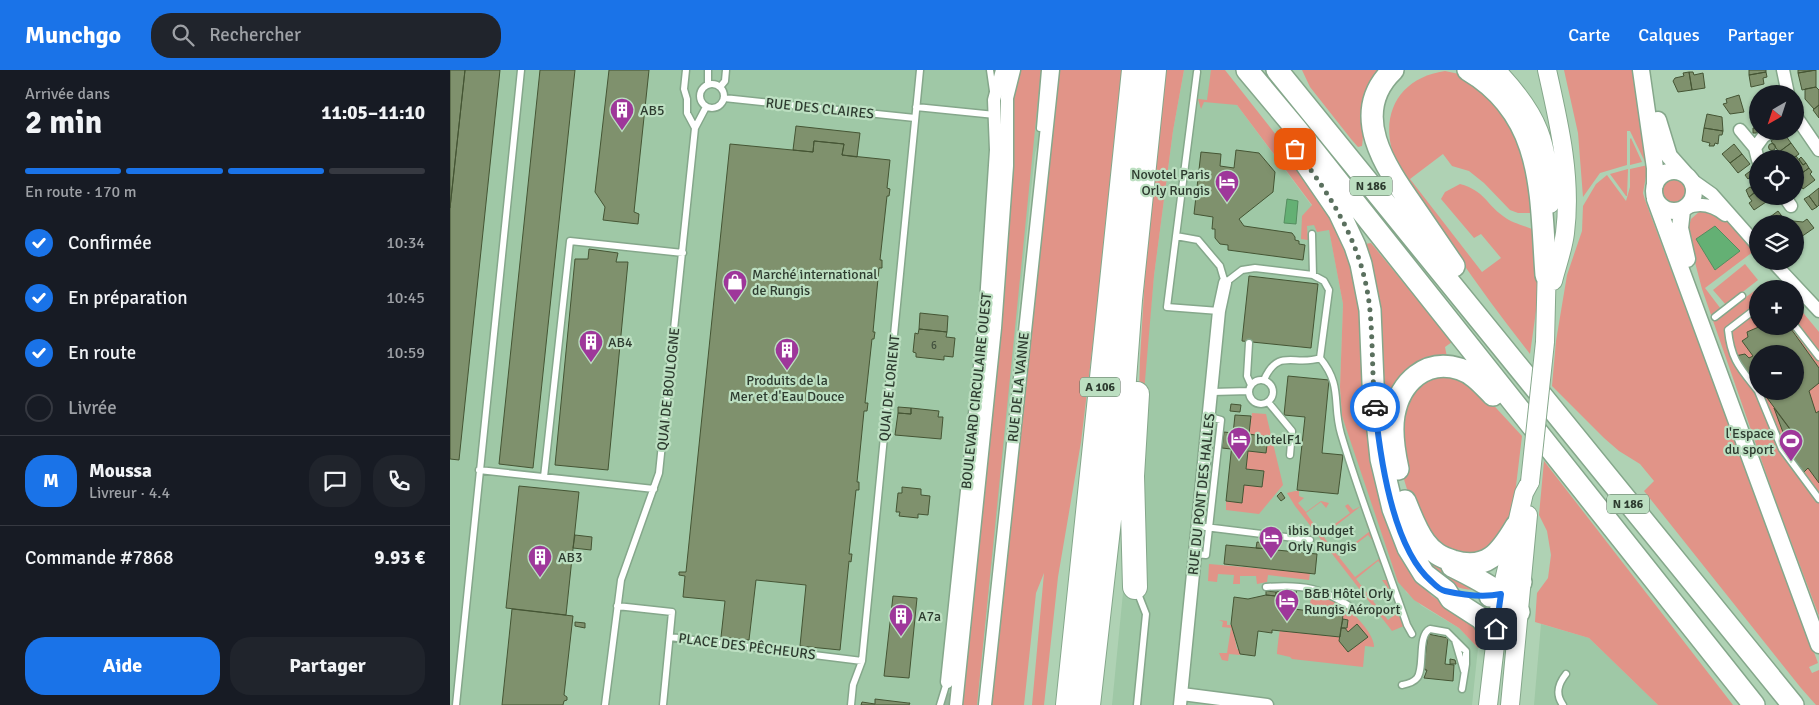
<!DOCTYPE html>
<html lang="fr">
<meta charset="utf-8">
<style>
:root{--surface:#171b24;--page:#20242c;--text:#f1f3f6;--muted:#9ea1a6;--line:#363941;--accent:#1a73e8}
body{margin:0;font-family:Signika,sans-serif;background:var(--page);color:var(--text);height:100vh;display:flex;flex-direction:column;font-size:19px;white-space:nowrap}
*{box-sizing:border-box;margin:0}
p{font-size:16px;color:var(--muted)}
.icon{flex:none;width:28px;height:28px;fill:none;stroke:currentColor;stroke-width:2;stroke-linecap:round;stroke-linejoin:round}
.map{position:relative;flex:1;overflow:hidden}
.details{display:flex;flex-direction:column;background:var(--surface);width:450px}
.details>*{flex:none}
.needle{width:32px;rotate:219deg}
.tools{position:absolute;left:1299px;top:15px;display:grid;gap:10px}
.tools a{display:grid;place-items:center;width:55px;height:55px;border-radius:50%;background:var(--surface);box-shadow:0 1px 4px #0004;font-size:25px}
.pin{position:absolute;display:grid;place-items:center;width:42px;height:42px;color:#fff;margin:-21px;border-radius:10px;box-shadow:0 2px 8px #0006}
.courier{position:absolute;display:grid;place-items:center;width:50px;height:50px;margin:-25px;border:4px solid #1a73e8;border-radius:50%;background:#fff;color:#222;box-shadow:0 1px 6px #0007}
.headline em{font-style:normal;font-weight:700}
.headline div{display:flex;flex-direction:column-reverse}
.headline{display:flex;align-items:center;justify-content:space-between;height:85px;padding:0 25px}
h1{font-size:32px;font-weight:700;line-height:38px}
.bar{display:grid;grid-template-columns:repeat(4,1fr);gap:8px 5px;align-content:center;height:60px;padding:0 25px}
.bar i{height:6px;border-radius:4px;background:var(--line)}
.bar .on{background:var(--accent)}
.bar p{grid-column:span 4}
.line{display:flex;align-items:center;gap:12px;padding:0 25px;border-top:1px solid var(--line)}
.line div{flex:1}
.round{display:grid;place-items:center;flex:none;width:52px;height:52px;border-radius:20px;background:var(--page)}
ol{padding:0 25px;list-style:none}
li{display:flex;align-items:center;gap:15px;height:55px}
li p{margin-inline-start:auto}
li .icon{padding:5px;border-radius:50%;background:var(--accent);color:#fff;stroke-width:4}
li:last-child{color:var(--muted)}
li i{width:28px;height:28px;border:2px solid var(--line);border-radius:50%}
.cta{display:flex;gap:10px;margin-top:auto;padding:10px 25px}
.cta a{flex:1;height:58px;border-radius:20px;background:var(--accent);color:#fff;font-size:20px;font-weight:700;line-height:58px;text-align:center}
.cta a+a{background:var(--page);color:var(--text)}
header{display:flex;align-items:center;gap:30px;box-sizing:border-box;height:70px;padding:0 25px;background:var(--accent);color:#fff}
header strong{font-size:24px}
nav{display:flex;gap:28px;margin-inline-start:auto;font-size:18px}
.search{width:350px;height:45px;background:var(--page);display:flex;align-items:center;gap:12px;box-sizing:border-box;padding:0 18px;border-radius:20px;color:var(--muted);font-size:19px}
main{display:flex;flex:1;min-height:0}
.map>svg:first-child{display:block}
</style>
<header>
<strong>Munchgo</strong>
<div class="search"><svg class="icon" aria-label="search" viewBox="0 0 24 24"><circle cx="10" cy="10" r="6"/><path d="M15 15l6 6"/></svg>Rechercher</div>
<nav><a>Carte</a><a>Calques</a><a>Partager</a></nav>
</header>
<main>
<section class="details">
<div class="headline"><div><h1>2 min</h1><p>Arrivée dans</p></div><em>11:05–11:10</em></div>
<div class="bar"><i class="on"></i><i class="on"></i><i class="on"></i><i></i><p>En route · 170 m</p></div>
<ol>
<li><svg class="icon" aria-label="check" viewBox="0 0 24 24"><path d="M5 12l5 5 9-10"/></svg>Confirmée<p>10:34</p></li>
<li><svg class="icon" aria-label="check" viewBox="0 0 24 24"><path d="M5 12l5 5 9-10"/></svg>En préparation<p>10:45</p></li>
<li><svg class="icon" aria-label="check" viewBox="0 0 24 24"><path d="M5 12l5 5 9-10"/></svg>En route<p>10:59</p></li>
<li><i></i>Livrée</li>
</ol>
<div class="line" style="height:90px"><b class="round" style="background:var(--accent);color:#fff">M</b><div><b>Moussa</b><p>Livreur · 4.4</p></div><a class="round"><svg class="icon" aria-label="chat" viewBox="0 0 24 24"><path d="M4 5h16v11H9l-5 4z"/></svg></a><a class="round"><svg class="icon" aria-label="phone" viewBox="0 0 24 24"><path d="M5 4h4l2 5-3 2q2 4 5 5l2-3 5 2v4C11 20 4 13 5 4z"/></svg></a></div>
<div class="line" style="height:65px"><div>Commande #7868</div><b>9.93 €</b></div>
<div class="cta"><a>Aide</a><a>Partager</a></div>
</section>
<div class="map">
<svg width="1369" height="635" viewBox="0 0 1369 635">
<rect width="100%" height="100%" fill="#afd2b4"/>
<path fill="#9fc8a6" d="M0,0H599L593,60L585,83L527,635H0Z
M734,0H761L879,159L893,234L890,317L892,346L956,522L972,536L1009,558L1028,578L1022,635H662L704,206L723,61Z
M1091,554L1139,568L1208,635H1084Z"/>
<path fill="#e19488" fill-rule="evenodd" d="M568,0H591L527,635H511L562,26Z
M609,0H676L631,372L608,507L594,635H582L594,503L586,523L574,635H540Z
M714,0H734L723,61L704,206L686,415L690,289L695,205Z
M761,0H775L845,89L879,138L908,212L966,509L982,526L1029,555L1035,573L1028,578L1009,558L964,530L948,512L892,346L890,317L893,234L879,160L867,162L864,155L857,156L858,170L851,169L852,146L862,135L787,35L754,32L751,39L748,29L757,30Z
M852,0H935L914,58L912,76L908,77L901,69L860,17Z
M1114,0H1185L1198,91L1195,92L1180,61H1177V95L1150,103L1133,127L1128,63Z
M995,1L1009,4L1051,36L1076,85L1083,143H1068L1060,140L1034,113L1019,101L1002,96L993,84L960,109L1032,202L1051,188L1031,164L1024,168L991,129L995,122L1010,114C1035,121 1035,133 1053,146C1062,153 1072,155 1082,159L1090,212L1080,284C1044,238 1010,191 978,142C965,123 948,103 942,80C931,39 953,7 995,1Z
M1181,68L1192,92L1180,95V69Z
M1198,95L1193,123L1195,130L1368,593L1359,597L1362,603L1369,600V635H1366L1351,618L1194,421L1204,411L1190,394L1169,381L1154,368L1102,316L1106,271L1117,205L1132,161L1133,136L1146,114L1157,105L1176,131L1180,117V99Z
M1178,99L1177,126H1176L1160,104Z
M1210 121a13 13 0 1 1 26 0a13 13 0 1 1-26 0Z
M1250,141L1271,145L1304,181L1255,218L1274,243L1318,211L1324,219H1308V256H1345V233L1369,262V546L1326,432L1252,219L1237,162L1241,149ZM1308,284H1345V321H1308Z
M921,173L1002,272L995,277L997,287C956,295 945,301 935,343L915,174Z
M1295,194L1308,210L1276,235L1263,220Z
M1002,303L1035,326L1072,366L1063,441L1041,481C1031,482 1015,487 1006,484C967,471 946,399 948,362C949,348 962,324 967,311Z
M802,343L816,344L833,415L809,444L776,440V431L792,433L794,415L812,416L814,401L796,399L798,381L816,383L818,367L799,364Z
M1094,391L1283,635H1208L1139,568L1085,552L1087,523L1098,508L1101,485L1097,461L1089,445Z
M845,421H849V426L854,428L848,433L856,442L871,431L879,433L876,438L871,432L856,443L871,464L900,443L895,436L898,434L903,440L911,436L873,466L888,486L920,461L916,455L921,458L923,471L918,465L889,487L905,507L930,488L933,497L928,491L906,509L922,529L937,517L932,510H938L942,522L938,518L923,531L938,550L948,542L954,556L942,561L845,436L837,423Z
M961,465L1034,519C993,525 979,495 961,465Z
M759,494L860,503L859,510L818,505L817,512L807,514L806,506H790V514H783L784,505L768,504L767,512L758,511Z
M861,527C870,529 880,529 888,533C900,538 925,564 924,577L915,576L913,597L842,589L840,587L827,584C827,582 829,562 830,561L890,567L889,571L898,582L918,567L907,554L898,562L895,558H897L898,550L894,549L891,555L892,545L859,541Z
M769,550L777,551V555H782L787,579H790V585L779,584L778,591L772,590L769,583H777L781,558L772,557L773,552Z"/>
<path fill="#64b074" stroke="#548d5f" d="M837,129L848,131L846,154L834,153Z
M1265,156L1290,181L1265,200L1246,169Z"/>
<path fill="#7f916d" stroke="#455534" d="M0,0H15L0,138Z
M15,0H50L9,390L0,389V138Z
M90,0H125L83,398L49,394Z
M159,0H199L184,142L189,144L188,154L153,150L155,137L145,122Z
M1299,0H1316V2L1299,5Z
M1348,0H1366L1348,3Z
M1366,0V17L1352,20L1348,3Z
M1239,2L1242,20L1228,22L1223,11L1225,8L1234,6L1233,3Z
M1239,2H1243L1244,5L1253,3L1255,18L1242,20Z
M1316,2L1317,7L1313,8L1314,14L1301,17L1299,5Z
M1366,17L1369,20V35L1364,39L1355,29V19Z
M1289,25L1294,42L1280,44L1273,34L1277,33L1276,29Z
M1369,35V48L1363,40Z
M1257,44L1272,47L1273,61L1254,58Z
M346,56L410,63L407,87L392,85L394,74L364,71L363,82L343,80Z
M1254,58L1273,61L1272,65H1269L1268,74L1265,73L1264,76H1259L1260,73L1252,71Z
M1303,58H1308L1309,63H1303Z
M1333,62L1341,73L1329,82L1321,71Z
M364,71L394,74L392,85L440,90L437,118L440,119L439,126H437L430,190H432V198H429L423,262H425L424,269H422L415,333H418L417,341H414L407,412H409V420H406L399,484H402L401,492L399,491L390,580L350,576L356,515L306,510L299,570L271,567L275,531L233,527L235,506L229,505V502H236L280,74L363,82Z
M1341,73L1349,84L1342,89H1334L1329,82Z
M1318.5 77a3.5 3.5 0 1 1 7 0a3.5 3.5 0 1 1-7 0Z
M1284,74L1292,84L1280,93L1272,84Z
M786,80L809,83L825,102L823,122L789,149L794,156L842,163L845,167V170L849,171V174L855,175L853,190L778,180V175L770,174L765,168V159H762L763,147L744,144L751,82L771,84L770,96L784,98Z
M1292,84L1300,94L1288,103L1280,93Z
M1346,86L1353,95L1356,93L1359,98L1345,108V89H1342Z
M1351,87L1356,93L1353,95L1349,89Z
M1359,98L1362,102L1360,104L1365,110L1353,119L1345,108Z
M1303,99L1306,103L1298,109L1295,105Z
M1300,117L1306,121L1299,127L1296,120Z
M1369,118V135L1367,137L1359,126Z
M1307,121L1308,126H1311L1316,132L1304,140L1299,133L1302,131L1299,127Z
M1311,126H1323L1324,127L1316,132Z
M1359,126L1367,137L1362,140L1354,129Z
M1328,141L1331,145L1323,151L1320,147Z
M1331,145L1335,150L1343,151V154H1324L1323,151Z
M1317,148L1320,152L1314,154L1312,151Z
M1357,149L1364,158L1351,167L1345,166L1343,151L1353,152Z
M1345,166L1351,167L1353,172H1345Z
M139,179L168,183L166,192H178L158,400L105,395L125,189H138Z
M799,206L868,214L861,278L792,271Z
M470,243L498,246L497,262L469,259Z
M1311,256H1339L1369,298V313L1359,321L1366,343L1369,341V413L1358,398L1354,402L1337,380L1349,371L1312,321H1345V284H1308V316L1285,286L1295,284L1299,288L1303,286L1292,271L1298,267L1297,262Z
M469,259L497,262L496,267L505,268L503,287L494,286V290L466,287V283L463,282L465,263L468,264Z
M838,306L879,310L872,383L893,385L888,424L847,420L855,347L834,345Z
M781,334L791,335L790,342L780,341Z
M448,337L461,338V344L448,343Z
M461,338L489,341L488,347H493L491,369L445,365L448,343L461,344Z
M1324,338L1342,362L1334,365Z
M785,345L801,346L799,364L818,367L816,383L798,381L796,399L814,401L812,417L794,415L792,433L776,431Z
M774,362L783,363L781,379L772,378Z
M69,416L129,422L116,545L56,538Z
M452,417L471,419V425L480,426L478,445L468,444V448L449,446L450,442H446L448,423H452Z
M831,422L835,428L831,431L827,426Z
M125,465L142,467L141,480L123,478Z
M807,472L821,474V479L806,478Z
M776,475L867,484L865,504L774,494Z
M847,518L844,539L893,545L890,567L822,560V563L808,561L805,586L790,584L781,554L784,527L798,529L816,525L826,526V522Z
M816,521L826,522V526L816,525Z
M443,526L467,528L459,608L434,606Z
M62,539L123,546L114,625L117,627V630L114,631L113,635H52Z
M893,549L898,550L897,558H891Z
M125,552L135,553V558L125,556Z
M907,554L918,567L898,582L889,571L891,558H895L898,562Z
M978,564L998,568L995,594L1004,595L1003,611L974,608L977,600H975L974,596Z
M1000,589L1005,590L1006,594H1000Z
M425,629L458,633H460L459,635H411L412,632L425,634Z"/>
<g fill="none" stroke-linecap="round" stroke-linejoin="round">
<path stroke="#95b499" stroke-width="12" stroke-dasharray="12 6" stroke-linecap="butt" d="M495,635L497,612"/>
<defs>
<path id="service" d="M236,0L234,19L237,29V43L245,58
M540,0L543,21
M250 26a12 12 0 1 1 24 0a12 12 0 1 1-24 0Z
M258,15V0
M270,17L275,11L276,0
M274,28L465,48
M466,37L545,45
M590,58L595,0
M862,164L863,205
M726,166L747,2
M775,213L792,200L805,198L863,205L874,211L879,220L870,288
M1308,237L1278,260C1281,290 1290,298 1308,321
M769,241L717,237L726,166L748,170L770,196L775,213
M1265,247L1292,226
M1345,256L1369,287
M799,273L797,306L801,315
M799 322a12 12 0 1 1 24 0a12 12 0 1 1-24 0Z
M814,310C828,277 845,297 870,288C893,316 882,333 891,364C910,428 935,491 957,555L962,564
M1308,321L1332,379L1369,429
M762,322L799,321
M818,332L842,361L840,385
M29,400L204,419
M94,407L120,171L233,183
M755,457L860,470
M745,484L756,485L771,350L760,347
M816,517C853,514 873,518 904,539
M687,521L696,544L687,635
M167,536L222,542L213,635
M220,567L412,591
M1005,570L1014,601
M952,615C957,614 963,613 967,608C975,598 967,565 980,559L997,562L1016,581V594L1012,619
M6,635L71,0
M155,635L171,510L209,403L245,58L256,37
M401,635L403,615L412,591L470,0
M490,635L497,612
M1113,635C1105,624 1108,614 1116,604"/>
<path id="minor" d="M1333,0L1338,24
M1345,45L1369,80
M1290,60L1305,78
M1308,90L1305,78L1313,67L1321,61
M1238,107L1262,124L1308,176
M1334,126L1341,136
M1236,138C1250,132 1263,135 1275,145
M1322,191L1369,241
M497,612L535,248L546,80L544,30L552,0
M732,624L817,635
M506,635L545,258L557,96V28L564,0
M535,635L603,0
M730,635L769,241L775,213"/>
<path id="tertiary" d="M1191,0L1205,98V115
M1208,50L1219,86L1235,104
M1204 121a20 20 0 1 1 40 0a20 20 0 1 1-40 0Z
M1205,129L1369,575
M1232,140L1230,158L1237,189"/>
<path id="secondary" d="M1046,0C1090,46 1098,72 1100,134
M1097,0C1109,53 1122,108 1115,163C1113,179 1107,195 1103,211
M1095,272L1097,192
M1038,635L1051,524L1074,423L1080,412
M1060,635L1078,445"/>
<path id="trunk" d="M797,0L848,61L1304,635
M827,0L1343,635
M943,0C897,44 937,99 965,139C978,158 991,177 1004,196
M1018,0C1096,46 1090,126 1096,205
M852,88L889,142L905,176L911,194L920,240L923,313L931,389L943,439L958,478L974,504L996,521L1001,529L1032,549L1045,571
M948,399C944,381 941,363 944,345C950,312 976,288 1010,299C1023,303 1033,315 1043,325
M955,431C961,445 966,460 975,472C983,483 991,487 1003,491C1037,501 1050,483 1066,456
M1002,496C1026,508 1051,520 1069,542
M1040,526L1061,522L1071,512"/>
<path id="motorway" d="M685,517L682,406L687,324
M618,635L684,0
M638,635L672,336L680,230L704,0"/>
</defs>
<use href="#service" stroke="#85a78b" stroke-width="9"/>
<use href="#minor" stroke="#85a78b" stroke-width="15"/>
<use href="#tertiary" stroke="#85a78b" stroke-width="19"/>
<use href="#secondary" stroke="#85a78b" stroke-width="20"/>
<use href="#trunk" stroke="#85a78b" stroke-width="24"/>
<use href="#motorway" stroke="#85a78b" stroke-width="26"/>
<use href="#service" stroke="#fff" stroke-width="6"/>
<use href="#minor" stroke="#fff" stroke-width="12"/>
<use href="#tertiary" stroke="#fff" stroke-width="16"/>
<use href="#secondary" stroke="#fff" stroke-width="18"/>
<use href="#trunk" stroke="#fff" stroke-width="21"/>
<use href="#motorway" stroke="#fff" stroke-width="24"/>
<defs>
<path id="secondary-bridge" d="M1080,412L1095,272"/>
</defs>
<use href="#secondary-bridge" stroke="#85a78b" stroke-width="20" stroke-linecap="butt"/>
<use href="#secondary-bridge" stroke="#fff" stroke-width="18"/>
</g>
<g fill="none" stroke-linecap="round" stroke-linejoin="round">
<path stroke="#5a705e" stroke-width="5" stroke-dasharray="0 9" d="M845,79C883,128 914,177 920,241C923,273 922,305 925,337"/>
<path stroke="#1a73e8" stroke-width="6" d="M925,337C930,387 942,478 982,512C985,515 990,520 995,521C1013,525 1032,528 1051,524L1046,559"/>
</g>
<defs>
<symbol id="building-pin" viewBox="-11 -11 22 30"><path d="M0 17L-7.5 6A9.5 9.5 0 1 1 7.5 6Z" fill="#9e379a" stroke="#bcdfc1"/><path d="M-4-6H4V6H1V3H-1V6H-4ZM-2.5-4.3h1.7v1.8h-1.7ZM.8-4.3h1.7v1.8H.8ZM-2.5-1h1.7V.8h-1.7ZM.8-1h1.7V.8H.8Z" fill="#fff"/></symbol>
<symbol id="hotel-pin" viewBox="-11 -11 22 30"><path d="M0 17L-7.5 6A9.5 9.5 0 1 1 7.5 6Z" fill="#9e379a" stroke="#bcdfc1"/><path d="M-6-4.5h1.5V1H6V5H4.5V3h-9V5H-6ZM-4 0a1.8 1.8 0 1 1 3.6 0ZM.5 0V-2.5h3Q6-2.5 6 0Z" fill="#fff"/></symbol>
<symbol id="shop-pin" viewBox="-11 -11 22 30"><path d="M0 17L-7.5 6A9.5 9.5 0 1 1 7.5 6Z" fill="#9e379a" stroke="#bcdfc1"/><path d="M-5-2.5h2.3a2.7 3.5 0 0 1 5.4 0H5L5.5 6h-11ZM-1.5-2.5h3a1.5 2.3 0 0 0-3 0Z" fill="#fff"/></symbol>
<symbol id="stadium-pin" viewBox="-11 -11 22 30"><path d="M0 17L-7.5 6A9.5 9.5 0 1 1 7.5 6Z" fill="#9e379a" stroke="#bcdfc1"/><path d="M0-5a6.5 5 0 1 0 0 10a6.5 5 0 1 0 0-10ZM-3.5-1.8h7v3.6h-7Z" fill="#fff"/></symbol>
</defs>
<g fill-rule="evenodd">
<use href="#building-pin" x="158" y="26" width="28" height="38"/>
<use href="#hotel-pin" x="763" y="98" width="28" height="38"/>
<use href="#shop-pin" x="271" y="198" width="28" height="38"/>
<use href="#building-pin" x="127" y="258" width="28" height="38"/>
<use href="#building-pin" x="323" y="266" width="28" height="38"/>
<use href="#hotel-pin" x="775" y="355" width="28" height="38"/>
<use href="#stadium-pin" x="1327" y="357" width="28" height="38"/>
<use href="#hotel-pin" x="807" y="454" width="28" height="38"/>
<use href="#building-pin" x="76" y="473" width="28" height="38"/>
<use href="#hotel-pin" x="823" y="517" width="28" height="38"/>
<use href="#building-pin" x="437" y="532" width="28" height="38"/>
</g>
<g text-anchor="middle" stroke-width="4.5" stroke-linejoin="round" paint-order="stroke">
<g font-size="11" fill="#42503e">
<text x="484" y="279">6</text>
</g>
<g fill="#bcdfc1" stroke="#586c5b" stroke-width="1">
<rect x="900" y="106.5" width="42" height="19" rx="4"/>
<rect x="630" y="307.5" width="40" height="19" rx="4"/>
<rect x="1157" y="424.5" width="42" height="19" rx="4"/>
</g>
<g font-size="12" font-weight="bold" fill="#2d3b2f">
<text x="921" y="120">N 186</text>
<text x="650" y="321">A 106</text>
<text x="1178" y="438">N 186</text>
</g>
<g font-size="14" fill="#2d3b2f" stroke="#bcdfc1">
<text transform="translate(370 38) rotate(6)" y="5">RUE DES CLAIRES</text>
<text transform="translate(568 317) rotate(-84)" y="5">RUE DE LA VANNE</text>
<text transform="translate(439 318) rotate(-84)" y="5">QUAI DE LORIENT</text>
<text transform="translate(218 319) rotate(-84)" y="5">QUAI DE BOULOGNE</text>
<text transform="translate(526 321) rotate(-84)" y="5">BOULEVARD CIRCULAIRE OUEST</text>
<text transform="translate(751 424) rotate(-84)" y="5">RUE DU PONT DES HALLES</text>
<text transform="translate(297 576) rotate(7)" y="5">PLACE DES PÊCHEURS</text>
</g>
<g font-size="14" fill="#2d3b2f" stroke="#bcdfc1" text-anchor="start">
<text x="190" y="45">AB5</text>
<text x="760" y="109" text-anchor="end">Novotel Paris<tspan x="760" dy="16">Orly Rungis</tspan></text>
<text x="302" y="209">Marché international<tspan x="302" dy="16">de Rungis</tspan></text>
<text x="158" y="277">AB4</text>
<text x="337" y="315" text-anchor="middle">Produits de la<tspan x="337" dy="16">Mer et d'Eau Douce</tspan></text>
<text x="1324" y="368" text-anchor="end">l'Espace<tspan x="1324" dy="16">du sport</tspan></text>
<text x="806" y="374">hotelF1</text>
<text x="838" y="465">ibis budget<tspan x="838" dy="16">Orly Rungis</tspan></text>
<text x="108" y="492">AB3</text>
<text x="854" y="528">B&amp;B Hôtel Orly<tspan x="854" dy="16">Rungis Aéroport</tspan></text>
<text x="468" y="551">A7a</text>
</g>
</g>
</svg>
<div class="tools">
<a><svg class="needle" viewBox="-14 -14 28 28"><path d="M0-13l5 13h-10z" fill="#e53935"/><path d="M0 13l5-13h-10z" fill="#9ea1a6"/></svg></a>
<a><svg class="icon" aria-label="locate" viewBox="0 0 24 24"><circle cx="12" cy="12" r="6"/><path d="M12 2v4M12 18v4M2 12h4M18 12h4"/></svg></a>
<a><svg class="icon" aria-label="layers" viewBox="0 0 24 24"><path d="M12 4l9 5-9 5-9-5zM3 14l9 5 9-5"/></svg></a>
<a>+</a>
<a>−</a>
</div>
<div class="pin" style="left:845px;top:79px;background:#ea580c"><svg class="icon" aria-label="bag" viewBox="0 0 24 24"><path d="M5 8h14l-1 12H6zM9 8a3 3 0 0 1 6 0"/></svg></div>
<div class="pin" style="left:1046px;top:559px;background:#1f2937"><svg class="icon" aria-label="home" viewBox="0 0 24 24"><path d="M3 11l9-7 9 7M6 9v11h12V9"/></svg></div>
<div class="courier" style="left:925px;top:337px"><svg class="icon" aria-label="car" viewBox="0 0 24 24"><path d="M5 17H2v-5l4-1 3-4h7l3 4 3 1v5h-3M9 17h6M6 11h13"/><circle cx="7" cy="17" r="2"/><circle cx="17" cy="17" r="2"/></svg></div>
</div>
</main>
